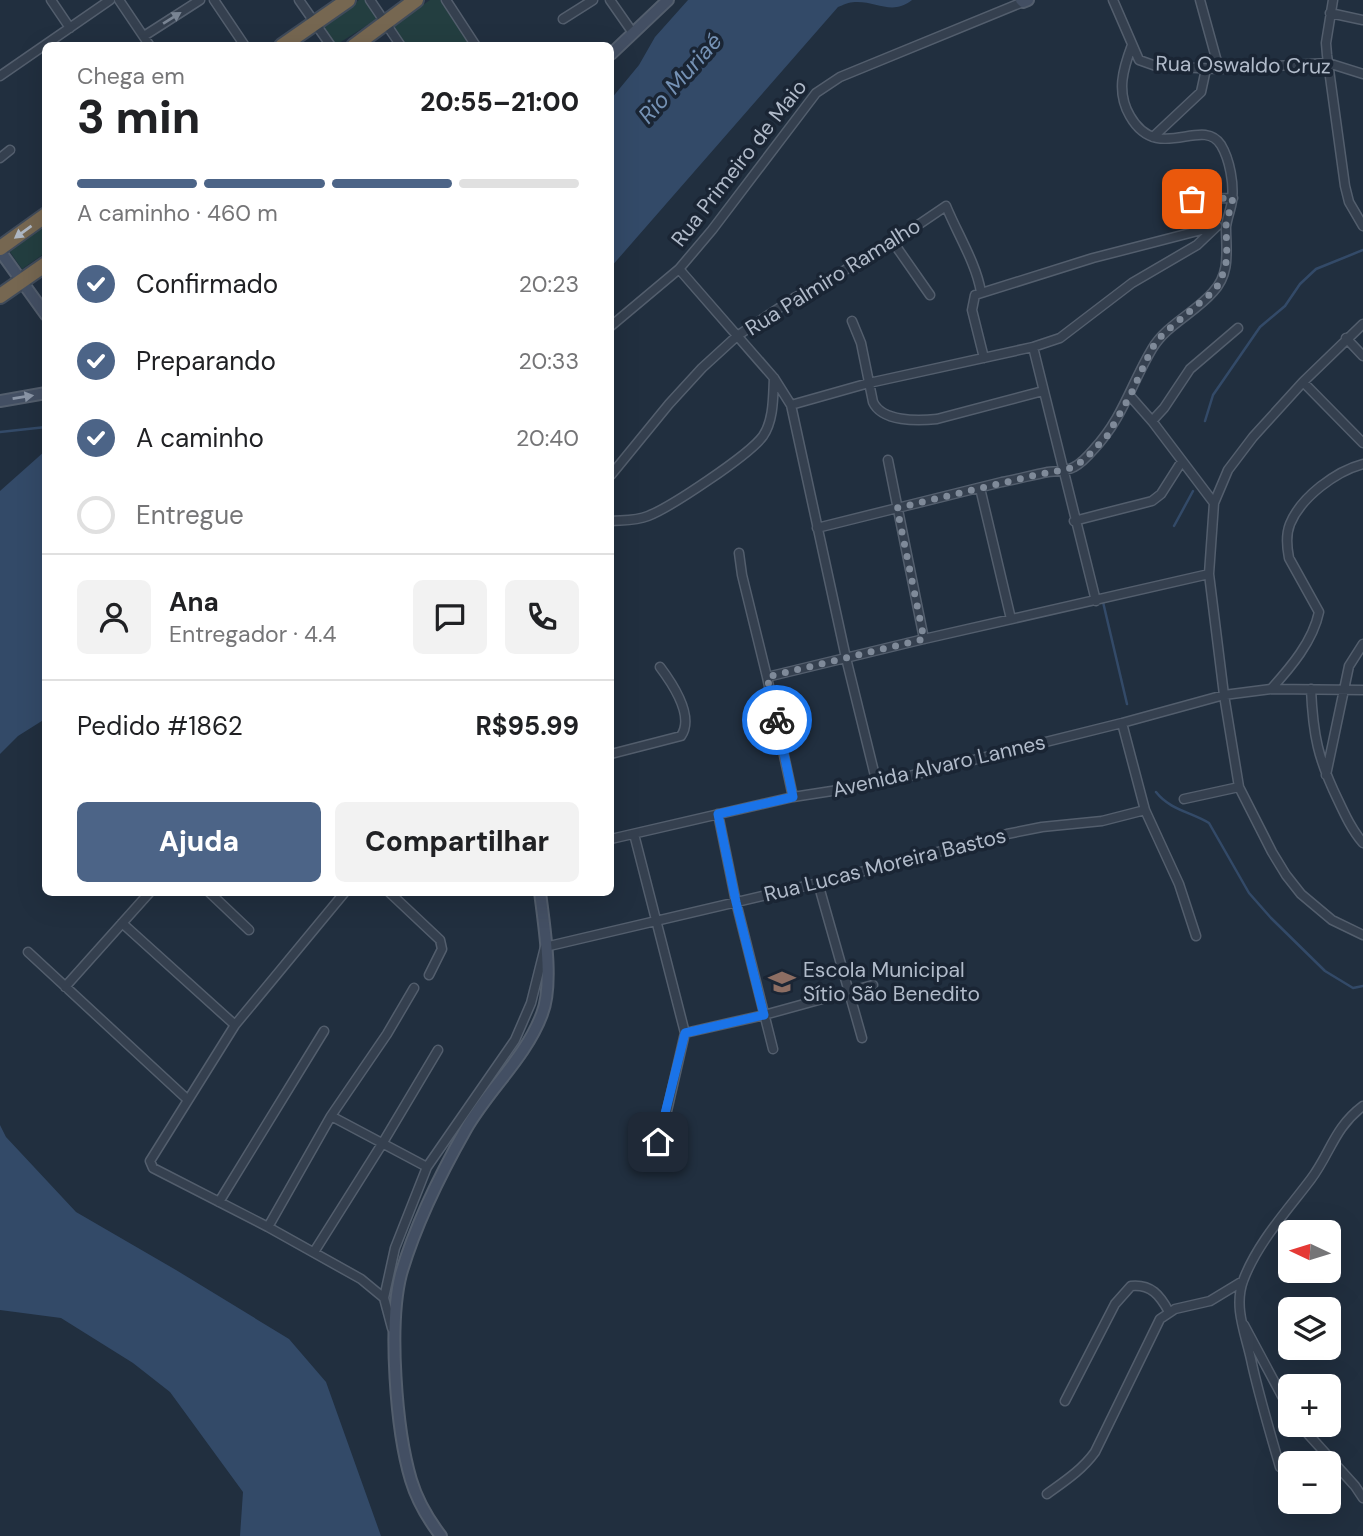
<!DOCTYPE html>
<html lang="pt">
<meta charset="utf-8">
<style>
:root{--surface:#fff;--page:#f2f2f2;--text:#202124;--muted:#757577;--line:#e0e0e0;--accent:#4c6487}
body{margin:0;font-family:"DM Sans",sans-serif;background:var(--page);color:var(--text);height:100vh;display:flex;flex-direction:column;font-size:26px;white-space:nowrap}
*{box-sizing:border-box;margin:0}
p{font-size:23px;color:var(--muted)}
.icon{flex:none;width:38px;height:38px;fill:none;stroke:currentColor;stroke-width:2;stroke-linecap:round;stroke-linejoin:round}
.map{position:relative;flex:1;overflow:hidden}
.panel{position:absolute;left:42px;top:42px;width:572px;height:854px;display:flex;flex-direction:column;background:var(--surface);border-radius:10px;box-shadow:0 7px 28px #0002}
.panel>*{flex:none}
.needle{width:46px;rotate:274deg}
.fabs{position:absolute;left:1278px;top:1220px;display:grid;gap:14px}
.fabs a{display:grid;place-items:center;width:63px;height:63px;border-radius:10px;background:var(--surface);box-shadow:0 7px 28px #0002;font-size:35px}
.pin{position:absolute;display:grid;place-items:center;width:60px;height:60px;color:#fff;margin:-30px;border-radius:14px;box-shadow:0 4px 10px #0006}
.courier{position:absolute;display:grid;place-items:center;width:70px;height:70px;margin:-35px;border:5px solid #1a73e8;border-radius:50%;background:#fff;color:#222;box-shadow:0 2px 9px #0007}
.head em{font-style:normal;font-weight:800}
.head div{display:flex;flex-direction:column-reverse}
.head{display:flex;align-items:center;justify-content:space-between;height:119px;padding:0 35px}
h1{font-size:46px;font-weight:800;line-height:52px}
.bar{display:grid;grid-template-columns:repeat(4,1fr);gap:10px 7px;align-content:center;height:84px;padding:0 35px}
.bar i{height:9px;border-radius:5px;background:var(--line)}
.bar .selected{background:var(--accent)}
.bar p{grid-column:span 4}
.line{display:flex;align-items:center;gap:18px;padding:0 35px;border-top:2px solid var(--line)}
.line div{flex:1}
.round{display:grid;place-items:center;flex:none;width:74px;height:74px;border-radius:10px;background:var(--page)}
ol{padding:0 35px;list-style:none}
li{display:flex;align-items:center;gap:21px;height:77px}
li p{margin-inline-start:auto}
li .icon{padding:7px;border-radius:50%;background:var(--accent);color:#fff;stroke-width:4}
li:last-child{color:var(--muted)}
li i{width:38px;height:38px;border:4px solid var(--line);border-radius:50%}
.button{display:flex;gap:14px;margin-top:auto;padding:14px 35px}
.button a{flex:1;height:80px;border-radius:10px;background:var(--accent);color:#fff;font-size:28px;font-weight:800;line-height:80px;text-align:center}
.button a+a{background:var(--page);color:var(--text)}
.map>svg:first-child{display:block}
</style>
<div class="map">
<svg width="1363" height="1536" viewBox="0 0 1363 1536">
<rect width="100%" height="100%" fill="#212f3f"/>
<path fill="#233e40" d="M359,0H365L377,19L336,45L323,26Z
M430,0H443L473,43L470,46L405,45L392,26Z
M45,224V253L22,269L8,249Z"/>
<path fill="#334a68" d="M688,0H912C892,16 877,1 855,2C849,2 843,5 838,7L611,267V99L639,65L655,37Z
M45,451V719L18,736L0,754V491Z
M0,1125L6,1137L76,1212L176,1270L289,1339L326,1382L381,1536H240L243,1492L170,1392L133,1363L61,1318L0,1310Z"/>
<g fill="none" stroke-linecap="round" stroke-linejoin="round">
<path stroke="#334a68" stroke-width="2.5" d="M1205,421L1213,395L1260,327L1285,306L1300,284L1316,269L1363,250
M0,432L46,427
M1174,526L1193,491
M1103,602L1127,704
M1156,792C1170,810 1191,812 1209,823L1249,893L1271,918L1325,971L1353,988L1363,986"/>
<defs>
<path id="street" d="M51,0L70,28
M119,0L150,46
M214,0L245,46
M299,0L331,46
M370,0L401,46
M446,0L476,46
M610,0L633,33
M1113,0L1139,60L1156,66L1219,69L1328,63L1363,74
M1200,0L1219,69
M1333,0L1326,43L1327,55L1345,186L1349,202L1363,226
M1330,13L1363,20
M563,19L593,0
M144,36L200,0
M0,76L110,0
M1153,137L1201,92L1206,69
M0,158L10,150
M1192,199L1233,198
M893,242L930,295
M679,269L774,378L791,405L846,658L877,784
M852,321L861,343L873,402C882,422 918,421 937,419L1043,391
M1363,324L1303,382L1253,437L1228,470L1214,503L1209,574L1224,695L1239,787L1272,852L1286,875L1301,894L1332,920L1363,935
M611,326L679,269L712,230L816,93L840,77L1023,2
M1346,338L1363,356
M1033,347L1096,601
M984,358L972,310L975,295L1093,258L1217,226
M1303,382L1363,443
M1130,396L1152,421L1214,503
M791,405L869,383L1033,347L1060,338L1132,283L1197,245L1217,226
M1152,421L1164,408L1190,369L1238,328
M888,460L924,639
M611,475L669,404L702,368L737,336L794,298L830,280L860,260L893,242L946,206C958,235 976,263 981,292
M980,488L1011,619
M611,521C623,520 636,521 648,516C671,507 749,455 763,436C774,420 773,396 774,378
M1074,521L1152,501L1161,494L1182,461
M817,528C879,513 940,497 1002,482C1017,479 1033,475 1048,472C1057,471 1067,471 1074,467C1082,463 1088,456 1094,449C1123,418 1131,384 1152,349C1166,325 1195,313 1213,292C1231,273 1226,250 1226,227C1227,218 1231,209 1232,201C1234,184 1230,160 1221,145C1202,115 1158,165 1130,116C1116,92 1123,69 1132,45
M739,553L742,575L767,677L793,797
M767,677L924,639L1209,574
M1271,689C1291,667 1313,641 1319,612L1289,558C1287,548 1286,534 1290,524C1301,497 1336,471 1363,464
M1311,689C1313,735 1318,759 1338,800C1345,815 1352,830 1363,843
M1122,723L1145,810L1179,884L1196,936
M611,754L681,736C695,716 672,683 660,667
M1326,775L1349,666L1363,644
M1184,799L1239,787
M718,814L736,902L773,1049
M634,834L685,1033L667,1111L650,1165
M611,839L793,797L877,784L1122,723L1224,695L1271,689L1363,690
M818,883L862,1038
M209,892L249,930
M345,892L235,1025L150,1161L153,1168L268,1227L361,1279L384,1298L392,1328
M389,892L440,940L442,949L429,975
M122,923L235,1025
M28,952L188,1100
M65,987L150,892
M685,1033L764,1015L873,985
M331,1116L427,1167
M219,1202L324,1031
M268,1227L331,1116L387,1034L414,988
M314,1252L382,1144L438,1050
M384,1298L395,1248L427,1167L515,1040L531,1003L545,947L818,883L1007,834L1042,827L1102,821L1145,810
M1244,1325L1290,1411
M1065,1401L1115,1304L1131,1286C1151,1284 1160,1295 1169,1312
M1299,1424L1355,1486L1363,1498
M1280,1467C1270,1433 1260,1399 1252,1364C1247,1337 1233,1309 1243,1281C1257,1243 1287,1211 1311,1179C1331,1152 1334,1128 1363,1106
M1047,1494C1065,1481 1082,1470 1095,1452L1160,1319L1175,1309L1210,1301L1243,1281"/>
<path id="secondary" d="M1021,0L1023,2L1028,0
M611,54L668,0
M0,251L46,315
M0,401L46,393
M441,1536C428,1519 417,1500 411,1480C396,1430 388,1324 401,1274C415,1226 441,1173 466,1129C489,1089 526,1057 542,1014C554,984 544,925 540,892"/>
<path id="highway" d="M282,46L348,0
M354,46L416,0
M0,248L46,215
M0,296L46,264"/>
</defs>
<use href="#street" stroke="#535e6d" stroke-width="11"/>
<use href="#secondary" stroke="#535e6d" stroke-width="14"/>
<use href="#highway" stroke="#404b5a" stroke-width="18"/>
<use href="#street" stroke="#35404f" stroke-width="8"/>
<use href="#secondary" stroke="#434f63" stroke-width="10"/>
<use href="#highway" stroke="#766751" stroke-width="14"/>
</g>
<defs><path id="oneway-solid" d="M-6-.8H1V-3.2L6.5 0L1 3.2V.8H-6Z" transform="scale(1.75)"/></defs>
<use fill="#798493" href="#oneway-solid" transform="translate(172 18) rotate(-32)"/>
<use fill="#aeb7c4" href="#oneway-solid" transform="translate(23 232) rotate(144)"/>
<use fill="#8a95a6" href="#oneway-solid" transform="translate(23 397) rotate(-9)"/>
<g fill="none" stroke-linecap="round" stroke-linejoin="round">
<path stroke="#7f8a99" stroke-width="7" stroke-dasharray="0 12.6" d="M777,720L767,677L924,639L897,508L1036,475L1063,470L1074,467L1086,458L1107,436L1130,396L1152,348L1163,334L1215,290L1221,280L1227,259L1226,224L1233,198L1192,199"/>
<path stroke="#1a73e8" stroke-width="9" d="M658,1142L685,1033L764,1015L736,902L718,814L793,797L777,720"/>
</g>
<defs>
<symbol id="school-bare" viewBox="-9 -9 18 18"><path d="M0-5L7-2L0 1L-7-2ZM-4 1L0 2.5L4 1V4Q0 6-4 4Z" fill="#8d6e63" stroke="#1a2534" stroke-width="2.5" paint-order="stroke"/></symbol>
</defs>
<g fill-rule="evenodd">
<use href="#school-bare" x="763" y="963" width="38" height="38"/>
</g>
<g text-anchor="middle" stroke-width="7" stroke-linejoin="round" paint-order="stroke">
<g font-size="21" fill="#b1bbca" stroke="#1a2534">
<text transform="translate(1243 65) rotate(1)" y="7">Rua Oswaldo Cruz</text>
<text transform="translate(739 163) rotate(-52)" y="7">Rua Primeiro de Maio</text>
<text transform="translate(833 277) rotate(-32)" y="7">Rua Palmiro Ramalho</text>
<text transform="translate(939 766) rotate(-13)" y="7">Avenida Alvaro Lannes</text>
<text transform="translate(885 865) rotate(-14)" y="7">Rua Lucas Moreira Bastos</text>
</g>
<g font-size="21" fill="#b1bbca" stroke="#1a2534" text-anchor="start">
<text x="803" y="977">Escola Municipal<tspan x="803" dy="24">Sítio São Benedito</tspan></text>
</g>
<g font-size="23" font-style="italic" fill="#7592b5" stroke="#1a2534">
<text transform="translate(680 78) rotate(-48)" y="8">Rio Muriaé</text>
</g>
</g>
</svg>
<div class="fabs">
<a><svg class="needle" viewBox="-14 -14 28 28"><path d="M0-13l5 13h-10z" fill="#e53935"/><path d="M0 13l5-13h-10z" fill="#757577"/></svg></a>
<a><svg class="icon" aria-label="layers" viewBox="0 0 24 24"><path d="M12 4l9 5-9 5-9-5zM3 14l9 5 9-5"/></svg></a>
<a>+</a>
<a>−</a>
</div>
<div class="pin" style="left:1192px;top:199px;background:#ea580c"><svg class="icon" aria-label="bag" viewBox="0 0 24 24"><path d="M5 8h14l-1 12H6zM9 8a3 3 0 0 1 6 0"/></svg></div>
<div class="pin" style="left:658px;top:1142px;background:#1f2937"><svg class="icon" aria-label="home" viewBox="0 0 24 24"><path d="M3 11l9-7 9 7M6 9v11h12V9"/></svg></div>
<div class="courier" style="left:777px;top:720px"><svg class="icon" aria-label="bike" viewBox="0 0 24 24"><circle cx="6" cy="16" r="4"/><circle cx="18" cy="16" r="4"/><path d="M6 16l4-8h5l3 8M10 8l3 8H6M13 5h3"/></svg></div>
<section class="panel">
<div class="head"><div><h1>3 min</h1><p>Chega em</p></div><em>20:55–21:00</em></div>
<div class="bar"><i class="selected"></i><i class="selected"></i><i class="selected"></i><i></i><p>A caminho · 460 m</p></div>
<ol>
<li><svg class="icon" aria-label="check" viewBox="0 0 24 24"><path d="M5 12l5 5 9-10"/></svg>Confirmado<p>20:23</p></li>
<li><svg class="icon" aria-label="check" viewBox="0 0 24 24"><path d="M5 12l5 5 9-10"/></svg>Preparando<p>20:33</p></li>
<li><svg class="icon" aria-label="check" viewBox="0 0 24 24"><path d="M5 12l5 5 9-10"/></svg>A caminho<p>20:40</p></li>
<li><i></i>Entregue</li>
</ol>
<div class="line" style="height:126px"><a class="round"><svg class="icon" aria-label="person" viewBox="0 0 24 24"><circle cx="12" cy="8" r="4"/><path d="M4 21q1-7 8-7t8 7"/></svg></a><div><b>Ana</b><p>Entregador · 4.4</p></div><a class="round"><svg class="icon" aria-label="chat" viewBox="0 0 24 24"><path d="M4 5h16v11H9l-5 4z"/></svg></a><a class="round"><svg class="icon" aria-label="phone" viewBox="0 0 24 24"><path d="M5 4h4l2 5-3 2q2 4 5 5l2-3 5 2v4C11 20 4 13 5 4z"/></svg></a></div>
<div class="line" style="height:91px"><div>Pedido #1862</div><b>R$95.99</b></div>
<div class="button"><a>Ajuda</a><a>Compartilhar</a></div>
</section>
</div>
